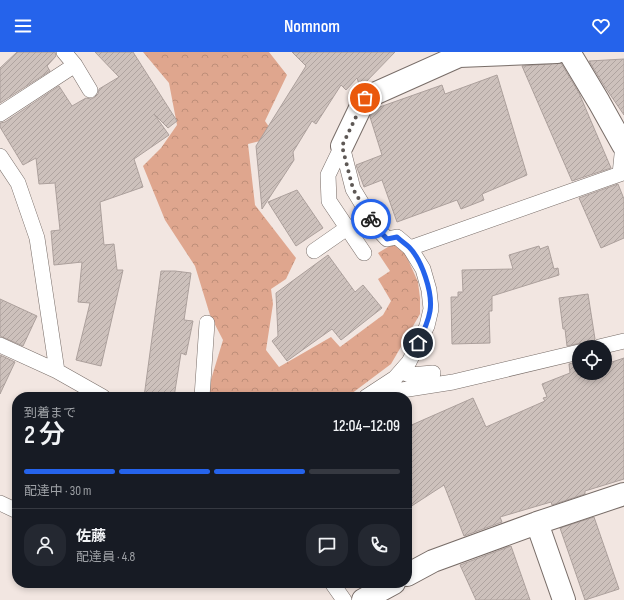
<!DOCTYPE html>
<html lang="ja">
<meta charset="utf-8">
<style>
:root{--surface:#171b24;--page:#242831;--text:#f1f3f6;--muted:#9ea1a6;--line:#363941;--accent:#2563eb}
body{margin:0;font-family:"Sofia Sans Condensed","Noto Sans JP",sans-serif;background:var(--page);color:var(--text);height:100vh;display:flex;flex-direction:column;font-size:15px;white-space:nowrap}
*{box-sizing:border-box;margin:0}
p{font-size:13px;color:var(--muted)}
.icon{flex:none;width:22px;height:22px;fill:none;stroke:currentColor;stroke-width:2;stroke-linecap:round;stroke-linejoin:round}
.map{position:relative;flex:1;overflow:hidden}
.details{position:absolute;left:12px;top:340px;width:400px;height:196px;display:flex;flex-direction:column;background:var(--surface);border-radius:16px;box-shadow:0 2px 6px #0003}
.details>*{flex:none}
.tools{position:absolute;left:572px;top:288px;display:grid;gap:8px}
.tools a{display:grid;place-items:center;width:40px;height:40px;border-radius:50%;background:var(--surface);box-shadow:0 2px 6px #0003;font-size:20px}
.pin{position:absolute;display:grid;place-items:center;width:34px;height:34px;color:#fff;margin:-17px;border:2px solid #fff;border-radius:50%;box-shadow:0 1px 4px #0007}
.courier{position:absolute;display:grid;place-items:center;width:40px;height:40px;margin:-20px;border:3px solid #2563eb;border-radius:50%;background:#fff;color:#222;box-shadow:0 1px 5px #0007}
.summary em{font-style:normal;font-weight:600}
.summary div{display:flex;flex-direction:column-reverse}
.summary{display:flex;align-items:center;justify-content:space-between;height:68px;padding:0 12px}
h1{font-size:26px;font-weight:600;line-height:30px}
.bar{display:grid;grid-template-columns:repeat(4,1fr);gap:6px 4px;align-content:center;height:48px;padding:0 12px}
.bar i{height:5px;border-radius:3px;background:var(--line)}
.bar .selected{background:var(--accent)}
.bar p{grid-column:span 4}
.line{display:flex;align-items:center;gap:10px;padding:0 12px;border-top:1px solid var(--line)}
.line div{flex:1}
.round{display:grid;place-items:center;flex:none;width:42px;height:42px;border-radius:16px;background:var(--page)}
header{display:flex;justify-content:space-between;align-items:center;height:52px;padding:0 12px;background:var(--accent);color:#fff;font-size:18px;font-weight:600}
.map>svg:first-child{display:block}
</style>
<header><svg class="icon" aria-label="menu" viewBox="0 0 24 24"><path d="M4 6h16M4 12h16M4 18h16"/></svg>Nomnom<svg class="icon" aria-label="heart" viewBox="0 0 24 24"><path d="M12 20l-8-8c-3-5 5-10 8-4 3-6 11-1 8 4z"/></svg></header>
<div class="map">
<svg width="624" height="548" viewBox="0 0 624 548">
<defs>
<pattern id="forest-crowns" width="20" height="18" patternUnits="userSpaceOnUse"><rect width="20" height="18" fill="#dfa68e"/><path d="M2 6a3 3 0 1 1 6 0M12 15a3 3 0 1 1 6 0" fill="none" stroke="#be8e79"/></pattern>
<pattern id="building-hatch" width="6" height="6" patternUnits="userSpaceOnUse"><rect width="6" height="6" fill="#cdc1bc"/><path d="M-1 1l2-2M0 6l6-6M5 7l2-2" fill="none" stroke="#afa4a0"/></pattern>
</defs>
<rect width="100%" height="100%" fill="#f2e6e1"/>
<path fill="url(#forest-crowns)" d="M143,0H269L287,23L265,69L276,85L248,92L255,153L296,206L286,227L271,237L273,252L266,298L279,315L331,285L340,295L383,263L391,249L378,227L390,219L378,201L396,190L406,203L418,230L420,246V262L391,312L347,345H210V331L223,288L210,263L195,214L165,168L143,114L161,96L177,73L169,31Z"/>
<path fill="url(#building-hatch)" stroke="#aca09c" d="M17,0H55L56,4L47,14L50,19L0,51V16Z
M95,0H133L177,69L168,76L154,62L169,83L134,107L143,135L100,150L104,193L114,192L117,218H123L101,314L76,308L90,251L78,250L82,210L54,213L51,179L60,178L55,131L39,132L36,106L23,113L0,75V71L5,70L59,34L72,54L86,46L91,47L95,45L98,42L99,37L119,25Z
M292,0H395L362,34L360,35L357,26L346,38L341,33L316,72L312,69L293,100L294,108L262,157L256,94L306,14Z
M624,7V63L605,35L589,9Z
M561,11L579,41L611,116L572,129L522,14Z
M497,23L527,123L482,142L484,148L461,157L457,148L397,170L382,128L364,135L356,113L382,103L370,65L374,57L442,33L445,42Z
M618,132L624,147V186L601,196L579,146Z
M297,138L323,176L296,194L268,150Z
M539,194L540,197L548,194L554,217L558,216L559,223L492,244V259H489L490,291L452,292L451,245H458V240H463L462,218L513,217L509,203Z
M328,203L355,240L363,233L382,256L341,288L332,277L287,309L272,289L278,284L276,241Z
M161,219H175L191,221L184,268L193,269L186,303L181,301L174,345H144Z
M588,242L595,287L591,292L590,295H586L581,291L567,294L565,277H563L559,246Z
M0,247L37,264L23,294L0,284Z
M0,303L15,310L0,342Z
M609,303L612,310L624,306V427L585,439V442L552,453L551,450L500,465L502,470L464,484L444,433L407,457V375L473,346L486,375L545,349L543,346L547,345L542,332L570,321L569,312L579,309V321H605V304Z
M594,465L619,537L585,548L560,476Z
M511,494L530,548H476L460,513Z"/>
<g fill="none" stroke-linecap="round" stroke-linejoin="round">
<defs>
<path id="lane" d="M64,0L75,13L90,38
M0,62L75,13
M342,94L353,137L376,175L387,187L397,185L410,196L423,217L429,238L431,257L427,274L409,310L395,326L366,345
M342,94L328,123L329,149L364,201
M0,104L18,131L37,186L57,319
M410,196L620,122L623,93
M314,199L347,176
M0,293L57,319L103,345
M599,295L624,289
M401,320L410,323L433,321
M377,339L402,338L453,330L579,300
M202,345L207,271
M0,451L17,459
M332,531L344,548"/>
<path id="street" d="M569,0L599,50L623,93
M342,94L365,46L459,4L557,0
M537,471L564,548
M407,523L433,509L537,471L624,442
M363,548L394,531"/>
</defs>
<use href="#lane" stroke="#786d68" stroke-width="16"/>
<use href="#street" stroke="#786d68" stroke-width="24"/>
<use href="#lane" stroke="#fff" stroke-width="15"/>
<use href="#street" stroke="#fff" stroke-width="22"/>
</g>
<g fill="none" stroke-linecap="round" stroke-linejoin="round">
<path stroke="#5e5855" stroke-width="4" stroke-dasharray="0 7.2" d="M365,46L342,94L353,137L371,167"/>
<path stroke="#2563eb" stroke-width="5" d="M371,167L376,175L387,187L397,185C401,189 406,192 409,195C422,208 433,241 430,259C428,271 423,281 418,291"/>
</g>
</svg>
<div class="tools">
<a><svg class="icon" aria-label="locate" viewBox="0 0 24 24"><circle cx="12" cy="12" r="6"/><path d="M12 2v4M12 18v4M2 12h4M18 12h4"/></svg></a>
</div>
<div class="pin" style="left:365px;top:46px;background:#ea580c"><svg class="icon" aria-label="bag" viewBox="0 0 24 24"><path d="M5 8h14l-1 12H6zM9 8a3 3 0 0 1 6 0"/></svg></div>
<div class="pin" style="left:418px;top:291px;background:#1f2937"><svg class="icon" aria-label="home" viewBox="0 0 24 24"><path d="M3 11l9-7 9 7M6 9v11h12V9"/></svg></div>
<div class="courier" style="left:371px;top:167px"><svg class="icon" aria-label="bike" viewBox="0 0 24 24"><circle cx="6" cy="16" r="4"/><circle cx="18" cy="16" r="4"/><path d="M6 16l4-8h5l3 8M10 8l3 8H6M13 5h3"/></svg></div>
<section class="details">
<div class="summary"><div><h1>2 分</h1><p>到着まで</p></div><em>12:04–12:09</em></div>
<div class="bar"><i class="selected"></i><i class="selected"></i><i class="selected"></i><i></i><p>配達中 · 30 m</p></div>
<div class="line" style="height:72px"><a class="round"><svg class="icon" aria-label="person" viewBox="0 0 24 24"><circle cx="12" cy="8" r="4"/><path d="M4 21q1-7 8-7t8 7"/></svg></a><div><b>佐藤</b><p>配達員 · 4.8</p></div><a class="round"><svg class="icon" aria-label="chat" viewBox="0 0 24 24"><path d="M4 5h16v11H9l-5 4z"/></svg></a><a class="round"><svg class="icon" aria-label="phone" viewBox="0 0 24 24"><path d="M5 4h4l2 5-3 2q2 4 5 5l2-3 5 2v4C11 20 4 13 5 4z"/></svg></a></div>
</section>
</div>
